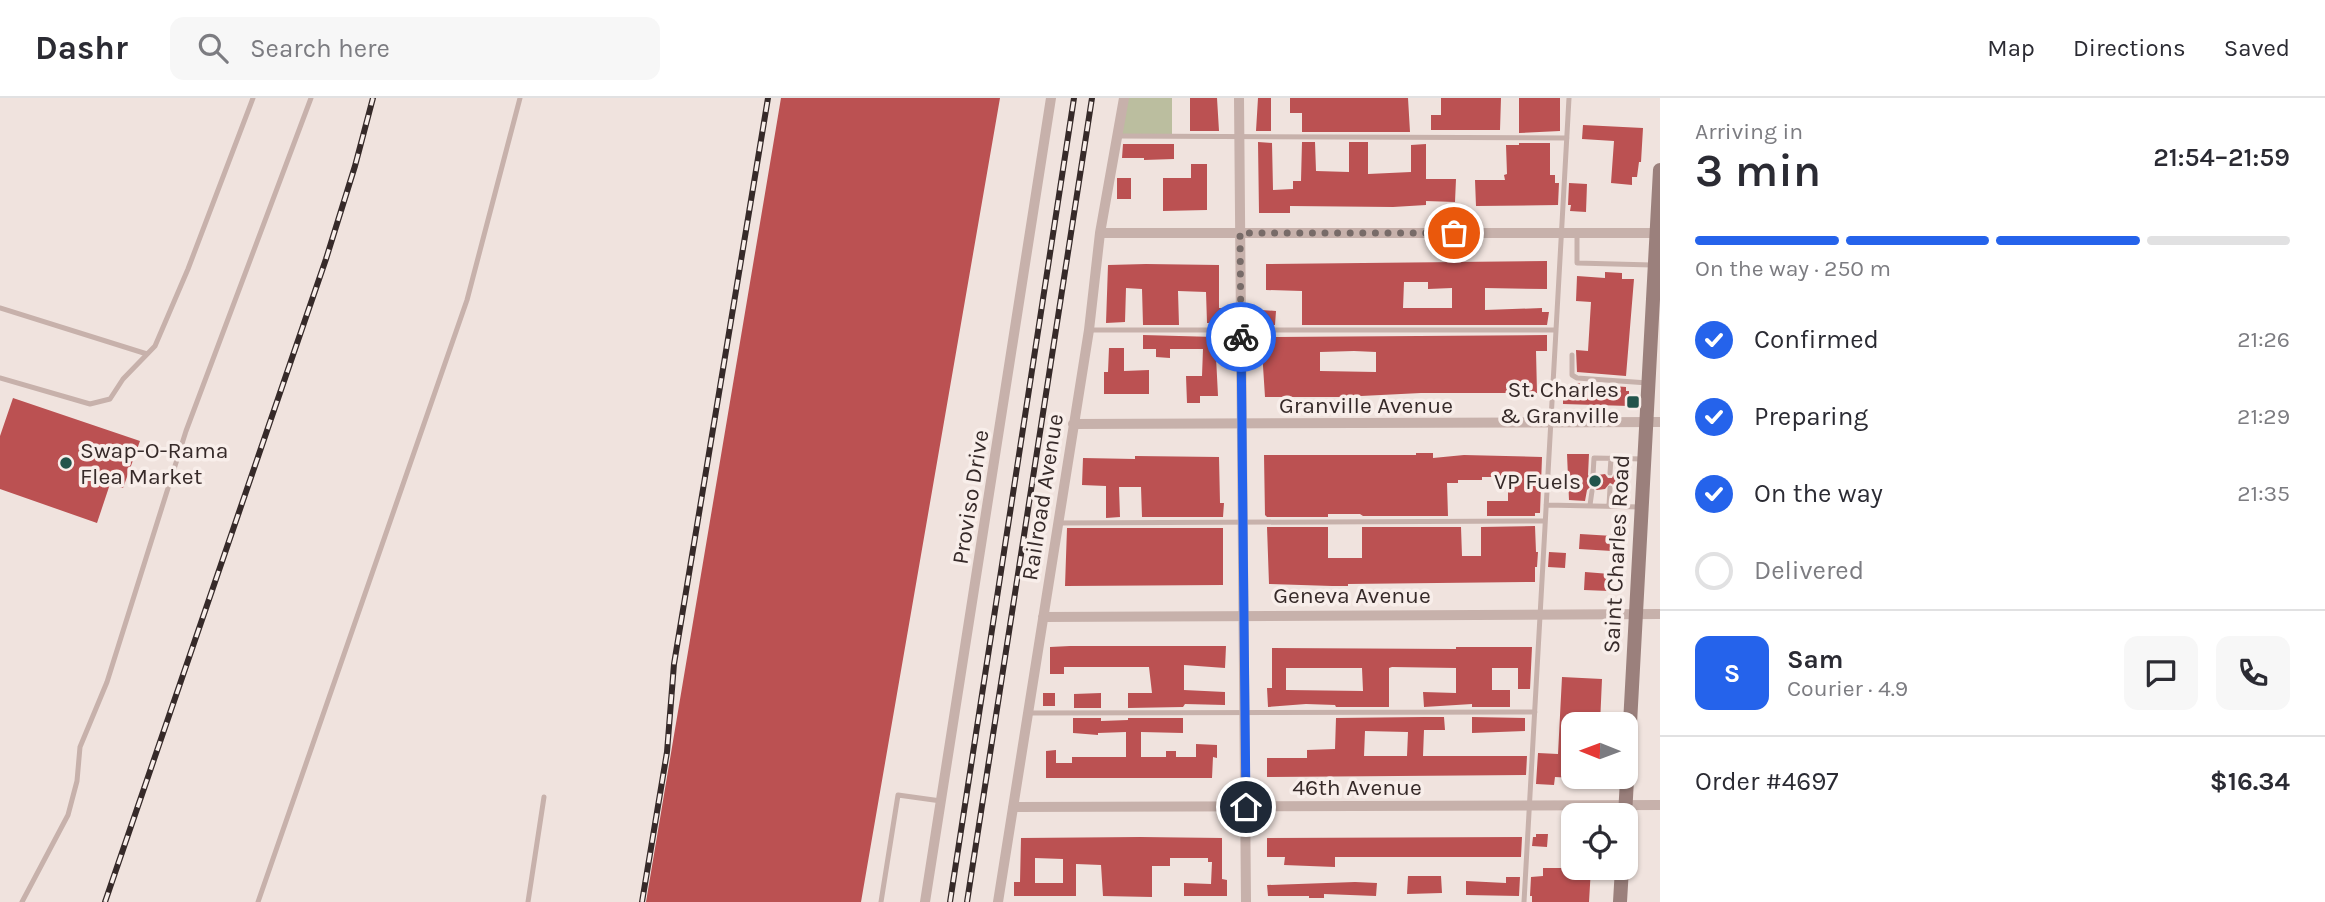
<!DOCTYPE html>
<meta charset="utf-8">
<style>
:root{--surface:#fff;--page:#f7f7f7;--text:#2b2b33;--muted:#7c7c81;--line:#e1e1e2;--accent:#2563eb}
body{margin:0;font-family:Karla,sans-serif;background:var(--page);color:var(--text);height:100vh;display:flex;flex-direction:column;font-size:26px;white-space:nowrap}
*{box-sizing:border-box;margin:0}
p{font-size:23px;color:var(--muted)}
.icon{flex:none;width:38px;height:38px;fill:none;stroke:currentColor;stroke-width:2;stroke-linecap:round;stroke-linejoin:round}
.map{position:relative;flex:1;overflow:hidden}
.side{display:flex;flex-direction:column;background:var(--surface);width:665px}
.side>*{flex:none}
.needle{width:46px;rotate:271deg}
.controls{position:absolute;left:1561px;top:614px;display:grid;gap:14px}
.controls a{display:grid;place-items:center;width:77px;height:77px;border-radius:14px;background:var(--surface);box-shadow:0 2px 5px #0004;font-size:35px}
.pin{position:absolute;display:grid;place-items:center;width:60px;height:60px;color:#fff;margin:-30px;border:4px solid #fff;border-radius:50%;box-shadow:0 2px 7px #0007}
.courier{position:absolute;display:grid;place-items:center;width:70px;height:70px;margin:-35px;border:5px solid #2563eb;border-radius:50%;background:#fff;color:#222;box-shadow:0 2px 9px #0007}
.head em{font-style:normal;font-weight:600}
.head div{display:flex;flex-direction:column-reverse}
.head{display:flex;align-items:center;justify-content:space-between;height:119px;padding:0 35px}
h1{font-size:46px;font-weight:600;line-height:52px}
.bar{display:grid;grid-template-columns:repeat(4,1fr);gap:10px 7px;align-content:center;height:84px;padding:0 35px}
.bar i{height:9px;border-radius:5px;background:var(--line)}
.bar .selected{background:var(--accent)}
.bar p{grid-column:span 4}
.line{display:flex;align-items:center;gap:18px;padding:0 35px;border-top:2px solid var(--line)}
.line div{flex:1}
.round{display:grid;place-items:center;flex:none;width:74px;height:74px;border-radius:14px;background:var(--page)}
ol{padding:0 35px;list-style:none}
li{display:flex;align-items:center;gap:21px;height:77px}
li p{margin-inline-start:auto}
li .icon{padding:7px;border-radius:50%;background:var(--accent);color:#fff;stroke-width:4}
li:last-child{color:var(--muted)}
li i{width:38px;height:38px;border:4px solid var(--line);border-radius:50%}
header{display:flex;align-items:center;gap:42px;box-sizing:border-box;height:98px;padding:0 35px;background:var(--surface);border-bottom:2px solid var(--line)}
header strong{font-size:33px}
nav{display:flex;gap:38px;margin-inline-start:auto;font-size:24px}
.search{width:490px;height:63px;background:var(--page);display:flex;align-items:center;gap:18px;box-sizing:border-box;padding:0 24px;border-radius:14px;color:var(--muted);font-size:26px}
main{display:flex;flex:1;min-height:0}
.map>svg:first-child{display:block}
</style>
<header>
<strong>Dashr</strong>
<div class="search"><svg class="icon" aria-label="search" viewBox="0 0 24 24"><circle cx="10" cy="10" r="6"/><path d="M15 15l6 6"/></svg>Search here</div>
<nav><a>Map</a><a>Directions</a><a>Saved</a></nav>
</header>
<main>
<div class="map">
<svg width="1660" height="804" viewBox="0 0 1660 804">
<rect width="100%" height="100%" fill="#f0e3de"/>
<path fill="#bbbe9f" d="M1125,0H1172V40H1120Z"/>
<path fill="#bb5152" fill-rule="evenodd" d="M781,0H1000L861,804H646Z
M1190,0H1217L1219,33H1190Z
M1258,0H1271V33H1256Z
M1290,0H1408L1410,34H1302V15H1290Z
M1441,0H1501L1500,32H1431V17H1441Z
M1519,0H1560V33L1519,35Z
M1583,27L1643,30L1641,64H1639L1637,79H1632V87L1611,85L1614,43L1582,41Z
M1258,44L1272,45L1273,92L1293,91V83H1301L1302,44H1315L1316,73L1349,74V44H1368V76L1411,74V47L1426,46V81H1456L1455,104L1426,103V107L1393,109L1290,108V115H1259Z
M1519,45H1550V77H1555V85H1559L1558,107L1476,108L1475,82H1505L1504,77L1507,76L1506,47H1519Z
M1123,46H1174V61L1144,62V60H1122Z
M1191,66H1207V112L1163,113V80H1191Z
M1117,80H1131V101H1117Z
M1569,85L1587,86L1586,114L1570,113L1571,107H1568Z
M1547,163V191L1485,190V212L1542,210V214H1549L1547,227H1302V193L1266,192V166ZM1404,184H1428V191L1452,190V210H1403Z
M1146,166L1219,167V210H1222L1223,225H1207L1206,194L1178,193L1179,227H1143L1142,191L1126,190L1125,224L1106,225L1108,167Z
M1605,174L1622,175V181H1634L1626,278L1577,274L1576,252L1588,253L1591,204L1576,203L1577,178L1605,180Z
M1261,212L1276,213L1275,227H1261Z
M1143,237L1215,239L1218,298H1200V305H1187L1186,278H1202L1203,251H1170V260L1156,259V251H1143Z
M1261,237L1276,239L1547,237V253H1536L1537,295H1421L1341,299H1265ZM1354,253L1376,254V274L1320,273V254Z
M1109,250H1124V273L1149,272V296H1104V274H1108Z
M1575,285L1626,289V293H1629V308L1563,306V289L1575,290Z
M13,300L140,343L123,390L110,386L97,425L0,391V338Z
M1416,355H1433V360L1464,357L1542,359L1540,415H1535V418H1487V403H1508V379H1482V382H1458V385H1447L1448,418H1363L1360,416H1328V419H1267L1265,417L1264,357H1416Z
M1567,356H1589L1588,377L1591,382H1595L1598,377L1605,376L1608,380H1612L1615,374L1619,373L1618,389L1610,385L1605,391L1597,392L1591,388L1587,392L1585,403L1569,402Z
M1135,358L1219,359L1220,405H1224L1223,419H1142L1141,389H1119L1120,419L1106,420V388L1082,387L1083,360L1135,361Z
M1535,428L1536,454H1538L1537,469H1535V484L1348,486V488H1332L1269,486L1267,429H1328V460H1362V429H1461L1462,458H1481V429Z
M1067,430H1223V487L1065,488Z
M1580,436L1613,438L1612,453L1579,451Z
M1549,454L1566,455L1565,470L1548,469Z
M1585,474L1610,476L1609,493L1584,492Z
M1070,548H1226L1225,570L1184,567V592L1225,594V607L1185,606L1183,609L1128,610V595H1152L1149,569H1064V576H1050V549Z
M1456,549H1532L1530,591H1518V570H1492V592H1510V609H1472V606L1424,609L1423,594L1456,595V570L1392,569L1389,570V609H1336L1335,607L1306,606L1268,609L1267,590H1272V550L1456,551ZM1286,570H1362L1363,593L1286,592Z
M1562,579L1602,581L1600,626H1573V680L1555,679L1554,687L1536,686L1538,655L1558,656Z
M1043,595H1055V608H1043Z
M1101,595V610H1074V596Z
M1424,619H1444L1445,632H1424L1423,658H1527L1526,677L1267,679V660H1307V652L1335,651L1336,620ZM1365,633L1408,634L1407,658H1364Z
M1472,619L1525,620V633L1472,635Z
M1073,620H1101V623L1128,622V620H1183V635L1141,634V659H1166V653H1176V659H1196V646L1217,647V660L1213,659L1212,680H1046V653L1056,652V665H1072V659H1126V634L1098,635V637L1073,635Z
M1536,736H1548L1547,749L1532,748L1533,739H1536Z
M1140,739L1222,740V781L1227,782V798H1184V785L1211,786L1212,764H1208V760H1170V768H1152V799L1103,798L1101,767L1076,766V798H1014V784H1020L1021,740ZM1035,760L1063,761V785H1035Z
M1522,739L1521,759H1335V769L1284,767L1285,759H1267V740Z
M1543,770H1591L1589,804H1532V798H1530L1531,779L1543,778Z
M1408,778H1441L1442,795L1407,796Z
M1506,779H1520L1519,798L1466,797V783L1506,785Z
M1355,784L1377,785L1376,798L1324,796V800H1309V798H1268L1267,787Z"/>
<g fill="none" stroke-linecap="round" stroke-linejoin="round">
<path stroke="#c7b1ab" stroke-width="5" d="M1119,38L1567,40
M1577,135V165L1652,167
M0,210L147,256
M1089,232H1556
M1572,257V277L1577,280L1648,285
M0,280L90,306L110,301L123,281L155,248L188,171L253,0
M1610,375L1611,360
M1593,377L1594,360L1644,361
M1546,407L1641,409
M1590,407L1592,393
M1609,408L1610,390
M1622,408L1625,360
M1057,425L1545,423
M1028,615L1535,614
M22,804L68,717L77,683L80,649L107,584L186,333L311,0
M258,804L467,202L520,0
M528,804L544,699
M881,804L898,697L941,703
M1524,804L1569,0"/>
<path stroke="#c7b1ab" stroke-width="10" d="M1239,0L1246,804
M1100,135H1660
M1073,326L1660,324
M1043,519L1660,516
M1013,709L1660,707
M925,804L1051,0
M998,804L1089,232L1100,135L1124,0"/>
<path stroke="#9b807c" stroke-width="14" d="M1625,718L1660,72
M1620,804L1622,770"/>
<defs>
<path id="rail" d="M105,804L326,161L355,68L373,0
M642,804L667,654L674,566L768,0
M950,804L1074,0
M967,804L1092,0"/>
</defs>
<use href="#rail" stroke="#362a29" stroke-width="6"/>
<use href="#rail" stroke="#f8eeea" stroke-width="3.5" stroke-dasharray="10" stroke-linecap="butt"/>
</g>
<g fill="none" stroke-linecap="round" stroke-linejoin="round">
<path stroke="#776b68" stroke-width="7" stroke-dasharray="0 12.6" d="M1241,239L1240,135H1454"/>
<path stroke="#2563eb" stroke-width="9" d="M1241,239L1246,709"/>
</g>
<g fill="#22544b" stroke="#f8eeea" stroke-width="2.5">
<rect x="1626" y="297" width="14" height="14" rx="3.5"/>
<circle cx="66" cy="365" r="7"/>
<circle cx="1595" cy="383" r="7"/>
</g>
<g text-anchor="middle" stroke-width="7" stroke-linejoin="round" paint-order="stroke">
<g font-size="23" fill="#362a29" stroke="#f8eeea" text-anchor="end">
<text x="1619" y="299">St. Charles<tspan x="1619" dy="26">&amp; Granville</tspan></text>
<text x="80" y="360" text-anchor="start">Swap-O-Rama<tspan x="80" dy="26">Flea Market</tspan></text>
<text x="1581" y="391">VP Fuels</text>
</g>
<g font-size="23" fill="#362a29" stroke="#f8eeea">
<text x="1366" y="315">Granville Avenue</text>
<text transform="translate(970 399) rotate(-81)" y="8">Proviso Drive</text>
<text transform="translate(1042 399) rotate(-81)" y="8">Railroad Avenue</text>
<text transform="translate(1616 456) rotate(-87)" y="8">Saint Charles Road</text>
<text x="1352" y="505">Geneva Avenue</text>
<text x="1357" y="697">46th Avenue</text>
</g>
</g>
</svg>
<div class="controls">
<a><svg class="needle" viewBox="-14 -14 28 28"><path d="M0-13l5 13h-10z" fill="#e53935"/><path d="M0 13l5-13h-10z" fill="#7c7c81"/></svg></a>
<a><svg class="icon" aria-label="locate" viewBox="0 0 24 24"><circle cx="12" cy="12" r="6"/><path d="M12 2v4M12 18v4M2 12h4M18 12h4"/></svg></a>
</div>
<div class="pin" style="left:1454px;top:135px;background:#ea580c"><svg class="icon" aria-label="bag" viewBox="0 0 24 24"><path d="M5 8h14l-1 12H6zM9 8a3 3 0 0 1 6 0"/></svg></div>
<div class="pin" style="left:1246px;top:709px;background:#1f2937"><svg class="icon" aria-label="home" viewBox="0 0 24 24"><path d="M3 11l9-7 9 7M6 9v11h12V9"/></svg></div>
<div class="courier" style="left:1241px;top:239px"><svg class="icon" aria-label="bike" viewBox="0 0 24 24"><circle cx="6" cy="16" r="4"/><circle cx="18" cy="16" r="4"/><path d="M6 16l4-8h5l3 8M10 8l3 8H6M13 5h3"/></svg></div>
</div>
<section class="side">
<div class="head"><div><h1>3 min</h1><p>Arriving in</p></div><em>21:54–21:59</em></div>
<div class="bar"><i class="selected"></i><i class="selected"></i><i class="selected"></i><i></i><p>On the way · 250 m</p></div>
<ol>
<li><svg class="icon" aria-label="check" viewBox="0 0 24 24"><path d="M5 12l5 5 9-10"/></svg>Confirmed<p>21:26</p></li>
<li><svg class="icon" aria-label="check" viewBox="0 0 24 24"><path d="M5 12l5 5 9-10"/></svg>Preparing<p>21:29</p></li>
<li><svg class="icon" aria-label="check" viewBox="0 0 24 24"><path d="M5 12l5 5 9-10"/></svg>On the way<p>21:35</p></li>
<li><i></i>Delivered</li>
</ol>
<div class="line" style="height:126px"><b class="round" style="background:var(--accent);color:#fff">S</b><div><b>Sam</b><p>Courier · 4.9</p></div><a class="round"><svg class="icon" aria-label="chat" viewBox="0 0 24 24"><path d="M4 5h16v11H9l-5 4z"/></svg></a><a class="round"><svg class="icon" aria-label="phone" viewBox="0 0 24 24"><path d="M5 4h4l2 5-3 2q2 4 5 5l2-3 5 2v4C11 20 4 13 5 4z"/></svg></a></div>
<div class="line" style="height:91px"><div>Order #4697</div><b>$16.34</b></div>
</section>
</main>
